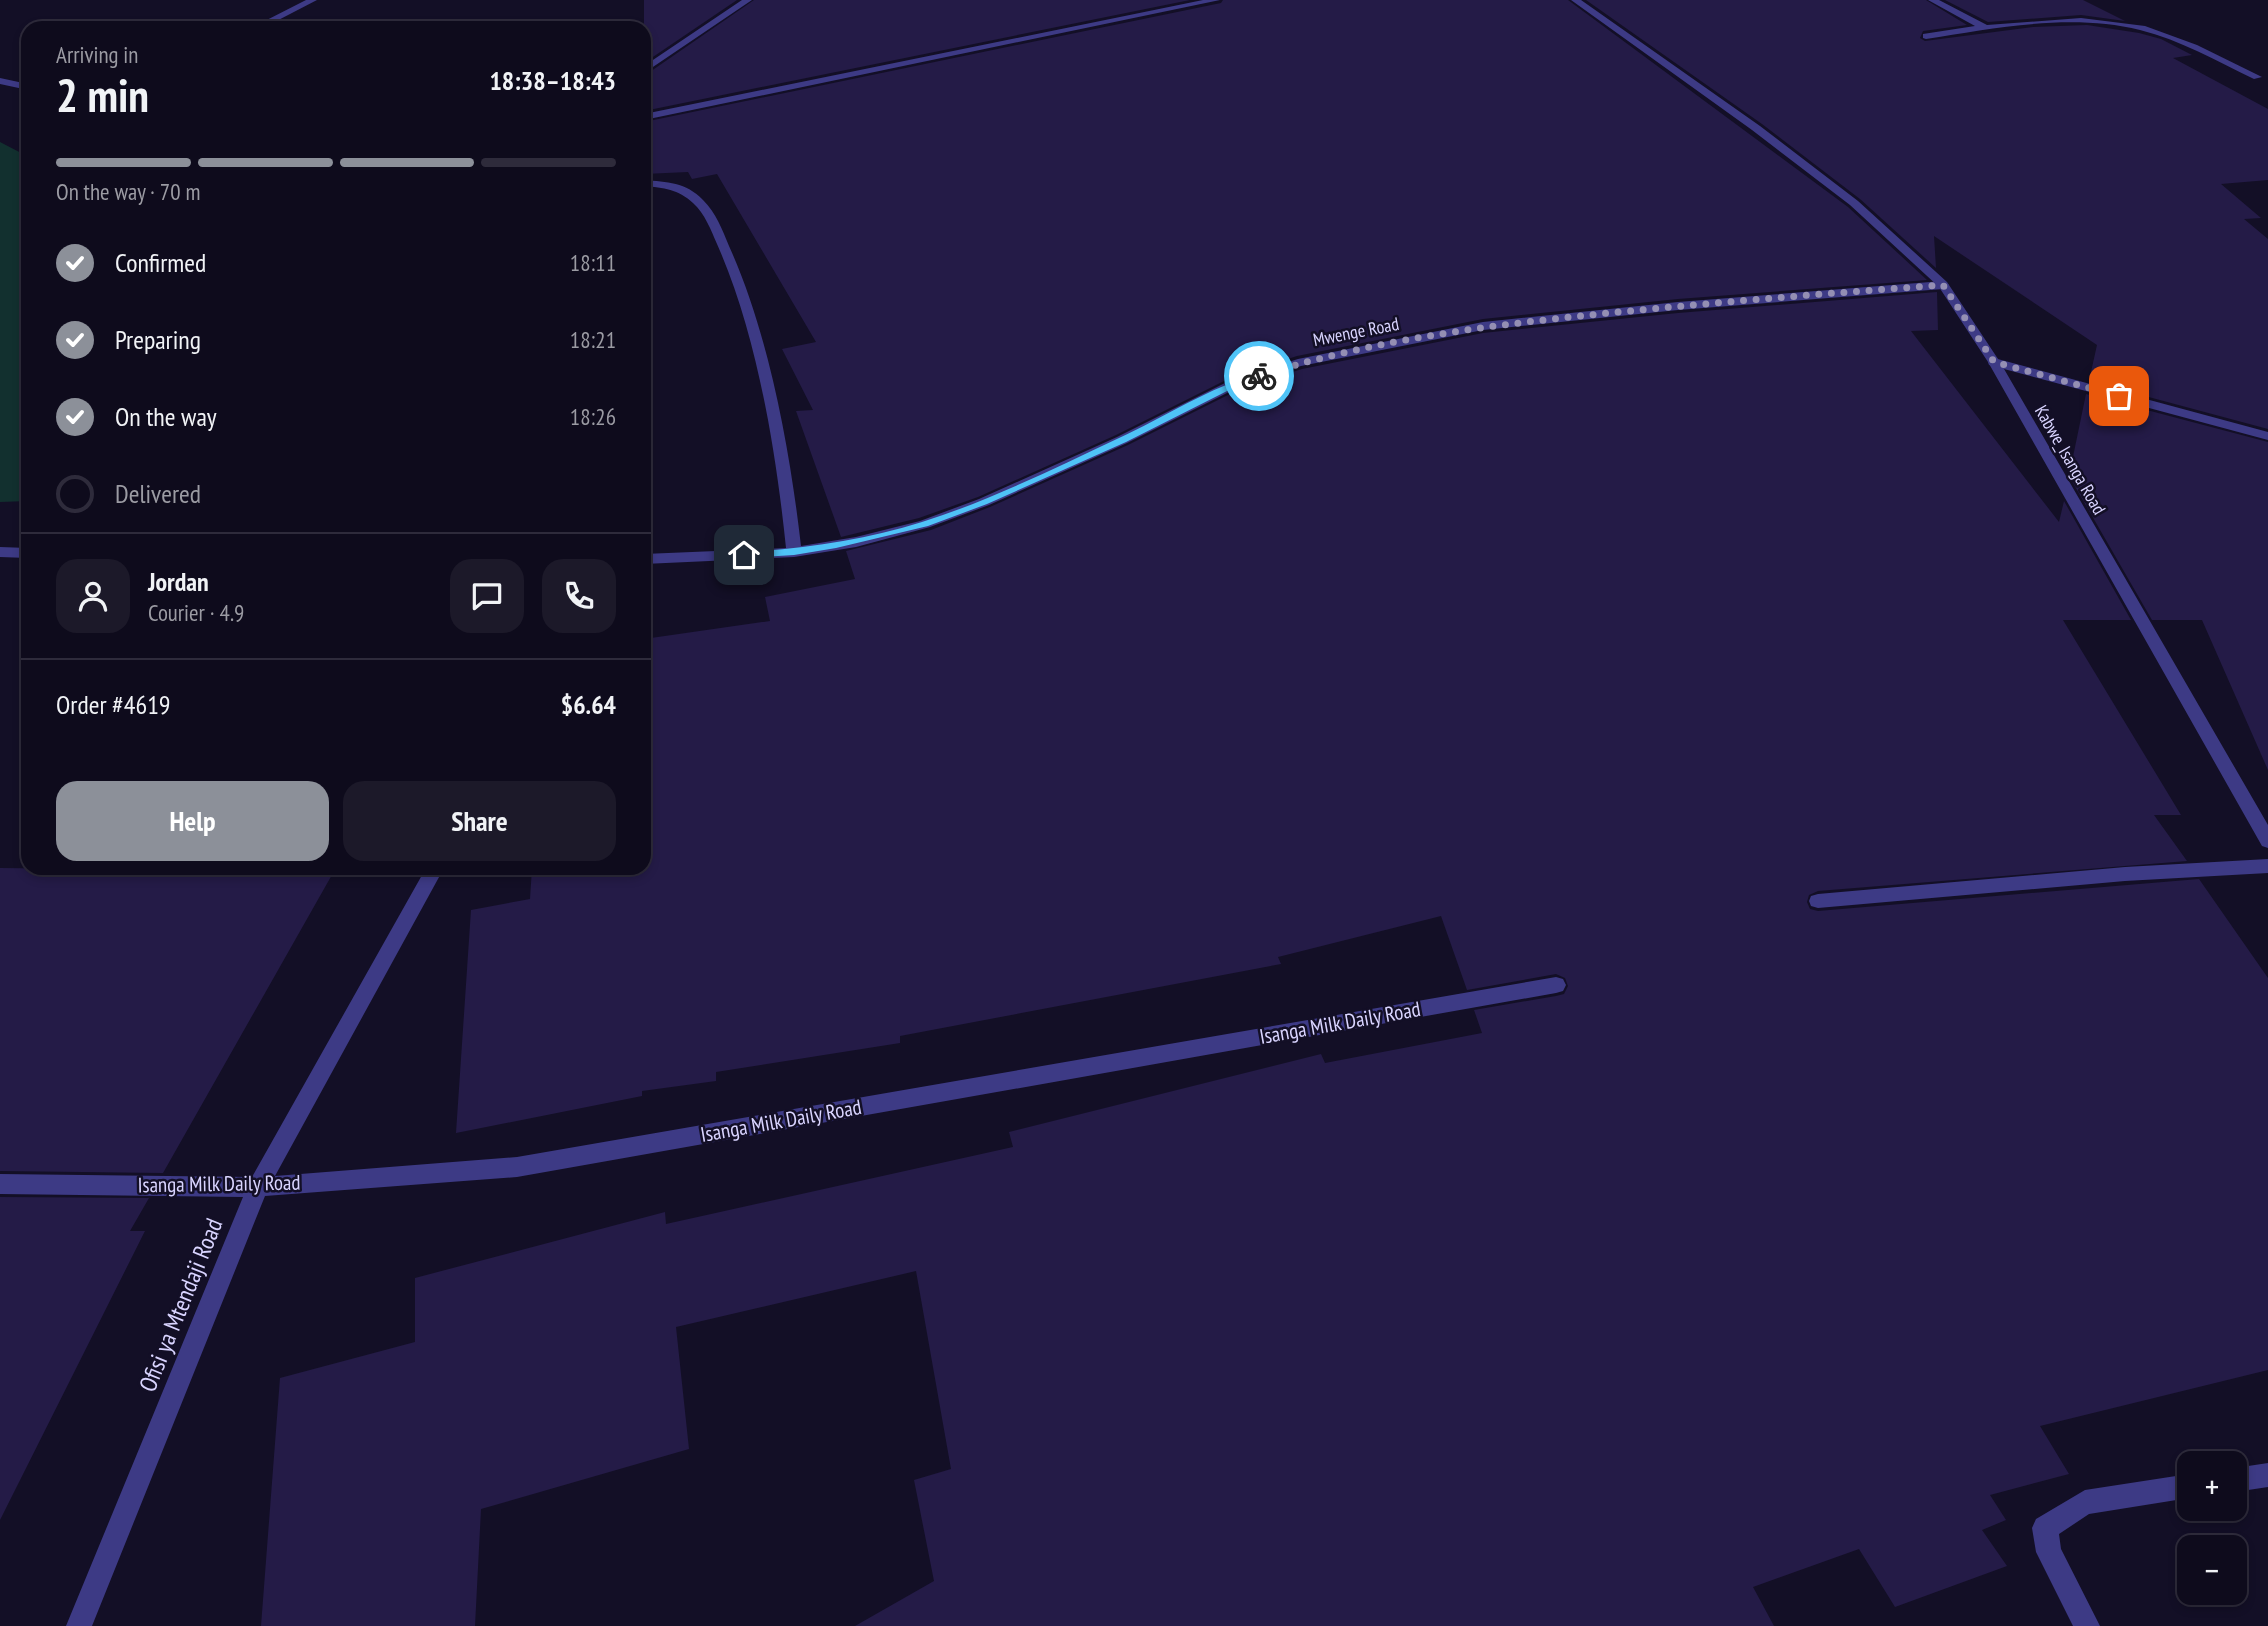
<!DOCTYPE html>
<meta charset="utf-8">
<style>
:root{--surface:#0e0b1c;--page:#1c1929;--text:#f1f3f6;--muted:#9b9ba3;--line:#2e2b3b;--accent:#8c9099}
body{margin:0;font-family:"PT Sans Narrow",sans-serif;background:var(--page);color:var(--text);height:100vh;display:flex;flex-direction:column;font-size:26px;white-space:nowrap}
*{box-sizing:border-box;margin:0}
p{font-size:23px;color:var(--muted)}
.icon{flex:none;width:38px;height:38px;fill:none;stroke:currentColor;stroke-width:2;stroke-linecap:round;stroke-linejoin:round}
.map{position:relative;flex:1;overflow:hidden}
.drawer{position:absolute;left:21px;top:21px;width:630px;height:854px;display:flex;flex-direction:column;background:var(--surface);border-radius:21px;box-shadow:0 4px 10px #0003,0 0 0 2px var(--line)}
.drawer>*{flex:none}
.fabs{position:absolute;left:2177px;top:1451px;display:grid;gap:14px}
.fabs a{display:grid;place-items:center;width:70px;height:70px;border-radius:14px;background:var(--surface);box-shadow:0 4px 10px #0003,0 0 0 2px var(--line);font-size:35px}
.pin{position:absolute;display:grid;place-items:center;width:60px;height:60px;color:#fff;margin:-30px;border-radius:14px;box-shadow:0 4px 10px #0006}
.courier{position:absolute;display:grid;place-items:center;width:70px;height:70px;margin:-35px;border:5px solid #4fc3f7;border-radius:50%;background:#fff;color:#222;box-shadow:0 2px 9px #0007}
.headline em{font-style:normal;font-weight:700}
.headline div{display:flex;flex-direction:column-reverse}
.headline{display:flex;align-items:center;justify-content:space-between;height:119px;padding:0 35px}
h1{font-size:46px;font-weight:700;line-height:52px}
.bar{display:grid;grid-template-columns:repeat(4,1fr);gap:10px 7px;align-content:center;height:84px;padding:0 35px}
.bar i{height:9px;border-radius:5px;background:var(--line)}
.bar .current{background:var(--accent)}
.bar p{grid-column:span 4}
.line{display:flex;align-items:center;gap:18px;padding:0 35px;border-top:2px solid var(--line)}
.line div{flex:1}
.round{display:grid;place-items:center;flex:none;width:74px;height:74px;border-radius:21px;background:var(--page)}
ol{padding:0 35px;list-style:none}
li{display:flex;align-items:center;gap:21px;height:77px}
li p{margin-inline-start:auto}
li .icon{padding:7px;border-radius:50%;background:var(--accent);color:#fff;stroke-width:4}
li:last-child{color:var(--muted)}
li i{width:38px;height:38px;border:4px solid var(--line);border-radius:50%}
.cta{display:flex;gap:14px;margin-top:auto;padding:14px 35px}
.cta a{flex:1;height:80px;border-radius:21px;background:var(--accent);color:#fff;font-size:28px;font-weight:700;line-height:80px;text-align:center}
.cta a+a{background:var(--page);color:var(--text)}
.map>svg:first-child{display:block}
</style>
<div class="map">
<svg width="2268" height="1626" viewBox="0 0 2268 1626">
<rect width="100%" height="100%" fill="#130f26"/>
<path fill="#12302f" d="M0,142L25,155L28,154V501L0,502Z"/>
<path fill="#241b47" d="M644,0H737L644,63Z
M754,0H1190L644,111V76Z
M1223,0H1568L1848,207L1927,280L1678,299L1483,319L1297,356L1230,378L1116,435L978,497L919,518L841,537L796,411L813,410L782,349L816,342L717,174L692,179L688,172L644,174V122L1221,3Z
M1586,0H1926L1967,25L1923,31L1920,38L1925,41L2033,27L2087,25L2139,33L2161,39L2192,55L2173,58L2268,109V180L2221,184L2261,218L2244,219L2268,239V429L2089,381L2097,345L1934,236L1936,268L1860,199L1762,124Z
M1945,0H2083L2125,21L2081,15L1988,22Z
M1937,292L1938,330L1911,331L2059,522L2064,501L2131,620H2063L2181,815H2154L2187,861L1818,891L1809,895L1807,902L1810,909L1818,911L2199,879L2268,978V1370L2040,1426L2069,1474L1990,1495L2006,1520L1982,1530L2007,1566L1895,1607L1859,1549L1753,1587L1774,1626H855L934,1581L914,1480L951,1469L916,1271L676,1327L689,1449L481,1509L475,1626H261L280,1378L415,1342V1278L665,1212L666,1224L1013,1147L1009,1132L1321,1054L1325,1063L1482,1033L1474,1010L1556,996L1564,994L1568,986L1565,978L1556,974L1467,990L1441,916L1278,957L1281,964L900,1036V1043L716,1072V1081L642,1091V1096L456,1133L471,910L530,899L532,868H644V639L770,621L765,597L855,579L846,551L931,530L990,507L1128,445L1242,388L1302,369L1483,333L1678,313Z
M2086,394L2268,442V770L2202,620H2152L2069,476Z
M0,868L182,870L184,868H252L333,873L163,1173L0,1171Z
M0,1197L149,1198L130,1231H145L0,1520Z"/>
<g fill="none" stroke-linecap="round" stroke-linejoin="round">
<path fill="#3d3a85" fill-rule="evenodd" d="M306,0H317L263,28H251Z
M742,0H752L644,73V66Z
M1203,0H1220L644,120V114Z
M1928,0H1939L1987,25L2081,18L2145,26L2197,45L2262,77L2254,79C2217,61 2180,40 2140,30C2071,13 1995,28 1926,39L1923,38V34L1975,26Z
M0,78L28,84V90L0,84Z
M644,180C667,182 686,182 703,200C716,213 722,229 729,246C769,334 790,450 801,546L856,537L920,521L979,499L1117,437L1231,380L1298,359L1483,322L1678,302L1943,281L1949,285L1943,289L1678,310L1483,330L1301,366L1241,386L1127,443L989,505L930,527L856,547L794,557L644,564V554L786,548C776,451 757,334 717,244C711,230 705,214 693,203C678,189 664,188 644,186Z
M1994,358L2268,432V440L1989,365L1988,362Z
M0,547L28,548V558L0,557Z
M2268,859V873L2125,881L1818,908L1811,906L1809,901L1811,896L1818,894L2125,867Z
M426,868H444L275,1176L517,1157L1556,977L1563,979L1566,985L1563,991L1556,993L517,1177L265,1196L92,1626H66L243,1197L0,1194V1174L252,1177Z
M2268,1463V1487L2235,1492V1468Z
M2189,1474V1498L2089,1514L2059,1534L2061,1549L2100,1626H2073L2036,1552L2032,1528L2036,1519L2085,1490Z"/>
<path fill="#3d3a85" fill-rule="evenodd" d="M1571,0H1581L1760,126L1858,201L1947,282L2000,362L2268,825V848L2262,846L1988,362L1939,287L1850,205L1752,130Z"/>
</g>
<path fill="#4fc3f7" d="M1259,374L1262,378L1239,385L1126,442L987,504L928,526L836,548L794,555L744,558L739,555L744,552C804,549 865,540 922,522C989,501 1055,468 1119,438C1165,417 1209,387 1259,374Z"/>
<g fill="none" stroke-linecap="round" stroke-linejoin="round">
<path stroke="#948fb3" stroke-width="7" stroke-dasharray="0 12.6" d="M1259,376C1371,340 1491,325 1609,313C1720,302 1831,293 1943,285L1994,362L2119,396"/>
</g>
<g text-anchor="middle" stroke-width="5" stroke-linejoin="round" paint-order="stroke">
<g font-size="18" fill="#d9d4ff" stroke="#130f26">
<text transform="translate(1356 332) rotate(-11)" y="6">Mwenge Road</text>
<text transform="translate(2070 460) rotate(60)" y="6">Kabwe_Isanga Road</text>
</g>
<g font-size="21" fill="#d9d4ff" stroke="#130f26">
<text transform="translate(1340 1023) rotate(-10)" y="7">Isanga Milk Daily Road</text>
<text transform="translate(781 1121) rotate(-10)" y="7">Isanga Milk Daily Road</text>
<text transform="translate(219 1184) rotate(-1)" y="7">Isanga Milk Daily Road</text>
</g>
<g font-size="24" fill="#d9d4ff" stroke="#130f26">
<text transform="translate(181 1305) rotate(-68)" y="8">Ofisi ya Mtendaji Road</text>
</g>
</g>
</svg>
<div class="fabs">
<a>+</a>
<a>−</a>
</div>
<div class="pin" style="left:2119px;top:396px;background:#ea580c"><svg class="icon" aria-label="bag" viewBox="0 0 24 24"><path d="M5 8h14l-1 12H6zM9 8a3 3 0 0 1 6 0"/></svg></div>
<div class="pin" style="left:744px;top:555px;background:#1f2937"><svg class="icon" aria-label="home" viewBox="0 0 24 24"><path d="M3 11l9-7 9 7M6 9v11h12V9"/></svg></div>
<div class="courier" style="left:1259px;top:376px"><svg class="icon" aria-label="bike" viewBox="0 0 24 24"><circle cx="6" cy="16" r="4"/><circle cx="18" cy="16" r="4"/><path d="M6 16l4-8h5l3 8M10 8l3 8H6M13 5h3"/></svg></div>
<section class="drawer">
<div class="headline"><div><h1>2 min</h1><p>Arriving in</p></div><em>18:38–18:43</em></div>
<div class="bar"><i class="current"></i><i class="current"></i><i class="current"></i><i></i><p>On the way · 70 m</p></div>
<ol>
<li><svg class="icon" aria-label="check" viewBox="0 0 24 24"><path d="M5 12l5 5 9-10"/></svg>Confirmed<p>18:11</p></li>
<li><svg class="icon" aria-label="check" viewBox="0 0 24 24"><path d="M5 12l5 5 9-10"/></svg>Preparing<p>18:21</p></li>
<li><svg class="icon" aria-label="check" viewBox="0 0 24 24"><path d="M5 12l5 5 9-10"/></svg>On the way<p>18:26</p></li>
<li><i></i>Delivered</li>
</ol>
<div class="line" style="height:126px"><a class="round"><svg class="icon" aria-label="person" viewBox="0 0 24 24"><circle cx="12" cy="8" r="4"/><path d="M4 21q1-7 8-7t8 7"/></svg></a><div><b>Jordan</b><p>Courier · 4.9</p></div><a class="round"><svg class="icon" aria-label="chat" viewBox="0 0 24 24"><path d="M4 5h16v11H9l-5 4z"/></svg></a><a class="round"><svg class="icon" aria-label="phone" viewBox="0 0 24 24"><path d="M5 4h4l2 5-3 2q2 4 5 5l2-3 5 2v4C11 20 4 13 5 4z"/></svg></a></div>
<div class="line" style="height:91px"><div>Order #4619</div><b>$6.64</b></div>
<div class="cta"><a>Help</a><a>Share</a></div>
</section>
</div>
